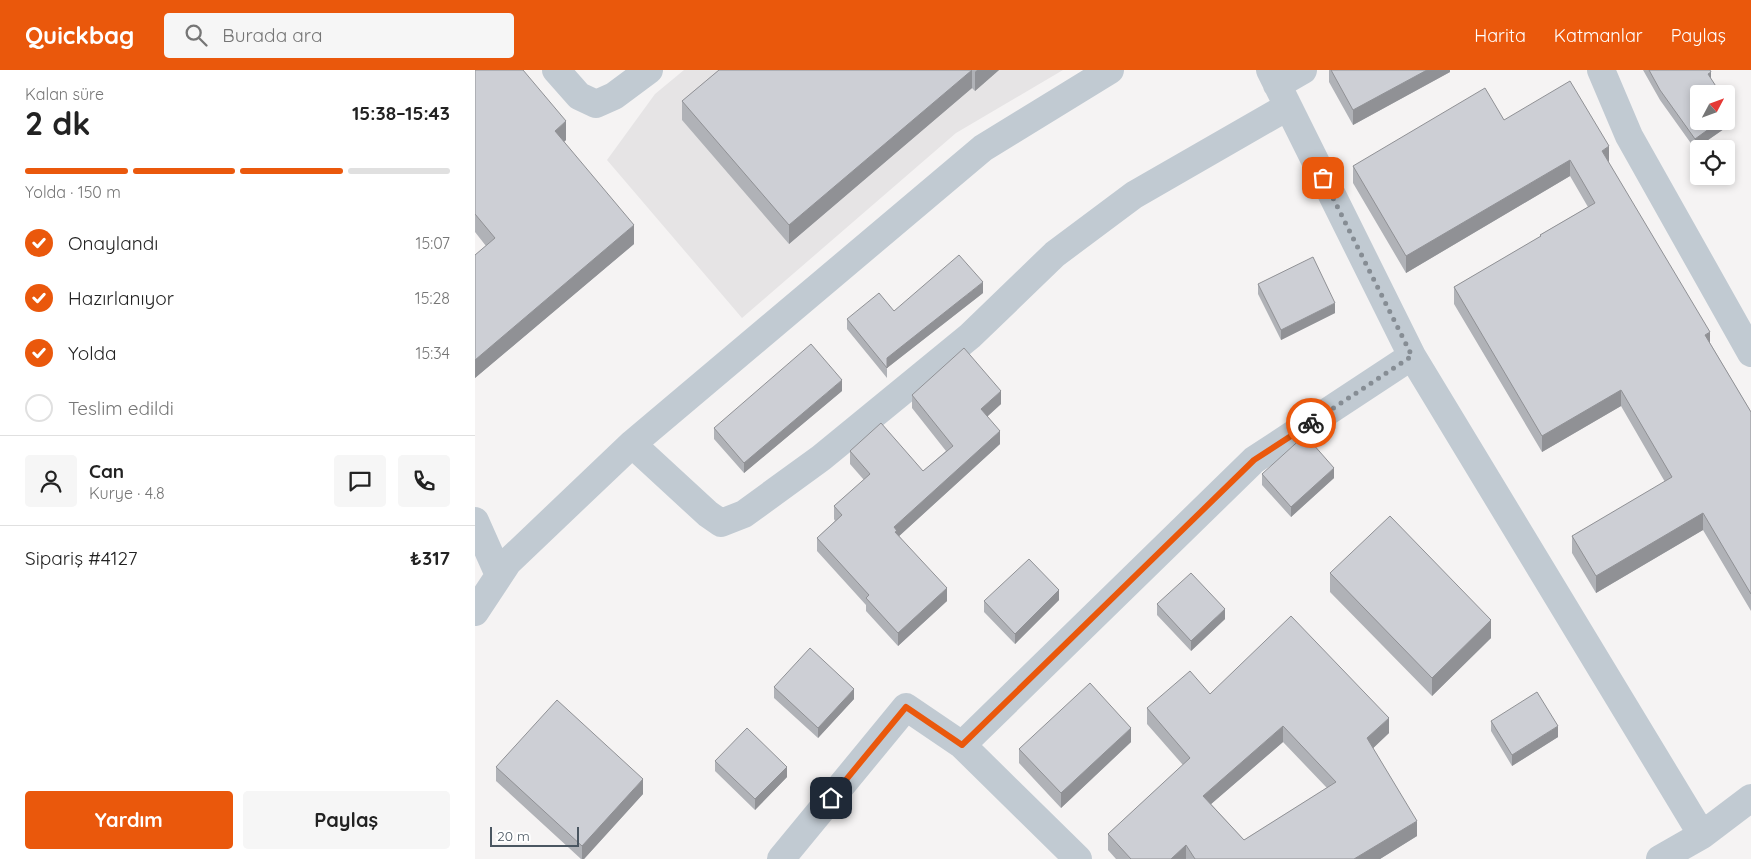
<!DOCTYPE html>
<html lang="tr">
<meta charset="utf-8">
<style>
:root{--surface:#fff;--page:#f6f6f6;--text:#222;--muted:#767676;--line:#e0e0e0;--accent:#ea580c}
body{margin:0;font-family:Quicksand,sans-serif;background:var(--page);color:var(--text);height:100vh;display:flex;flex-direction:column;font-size:19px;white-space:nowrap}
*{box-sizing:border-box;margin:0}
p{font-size:16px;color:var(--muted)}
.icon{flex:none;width:28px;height:28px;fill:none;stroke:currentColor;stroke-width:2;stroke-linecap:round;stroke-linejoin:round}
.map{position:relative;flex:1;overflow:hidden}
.details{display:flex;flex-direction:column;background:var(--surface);width:475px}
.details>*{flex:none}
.needle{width:32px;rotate:49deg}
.buttons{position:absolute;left:1215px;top:15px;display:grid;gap:10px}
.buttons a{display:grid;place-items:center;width:45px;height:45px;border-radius:5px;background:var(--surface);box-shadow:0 2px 8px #0003;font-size:25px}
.scale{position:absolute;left:15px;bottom:12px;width:89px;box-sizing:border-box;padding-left:5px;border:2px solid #4a5661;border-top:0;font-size:14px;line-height:18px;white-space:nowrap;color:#4a5661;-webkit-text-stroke:4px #fff;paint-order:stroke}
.pin{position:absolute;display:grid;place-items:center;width:42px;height:42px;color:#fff;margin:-21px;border-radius:10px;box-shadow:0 2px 8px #0006}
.courier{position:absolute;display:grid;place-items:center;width:50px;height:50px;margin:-25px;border:4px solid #ea580c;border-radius:50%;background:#fff;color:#222;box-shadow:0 1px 6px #0007}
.head em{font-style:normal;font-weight:700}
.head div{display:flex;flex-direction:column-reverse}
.head{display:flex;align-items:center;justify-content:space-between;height:85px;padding:0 25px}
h1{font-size:32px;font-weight:700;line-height:38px}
.bar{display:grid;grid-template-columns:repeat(4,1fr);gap:8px 5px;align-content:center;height:60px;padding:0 25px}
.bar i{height:6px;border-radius:4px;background:var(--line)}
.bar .active{background:var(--accent)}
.bar p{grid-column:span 4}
.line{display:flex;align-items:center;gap:12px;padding:0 25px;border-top:1px solid var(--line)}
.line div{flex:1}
.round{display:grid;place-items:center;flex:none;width:52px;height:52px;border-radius:5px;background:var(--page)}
ol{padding:0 25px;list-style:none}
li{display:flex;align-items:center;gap:15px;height:55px}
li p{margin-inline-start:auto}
li .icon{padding:5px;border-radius:50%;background:var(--accent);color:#fff;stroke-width:4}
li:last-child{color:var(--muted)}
li i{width:28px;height:28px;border:2px solid var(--line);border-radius:50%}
.primary-button{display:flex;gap:10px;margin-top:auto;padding:10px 25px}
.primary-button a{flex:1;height:58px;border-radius:5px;background:var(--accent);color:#fff;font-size:20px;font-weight:700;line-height:58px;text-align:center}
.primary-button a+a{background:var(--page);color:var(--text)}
header{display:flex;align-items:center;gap:30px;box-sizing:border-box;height:70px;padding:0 25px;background:var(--accent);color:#fff}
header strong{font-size:24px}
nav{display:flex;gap:28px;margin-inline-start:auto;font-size:18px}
.search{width:350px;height:45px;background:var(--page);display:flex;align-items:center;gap:12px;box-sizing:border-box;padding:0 18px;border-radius:5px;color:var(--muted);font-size:19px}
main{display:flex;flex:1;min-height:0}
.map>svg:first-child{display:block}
</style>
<header>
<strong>Quickbag</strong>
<div class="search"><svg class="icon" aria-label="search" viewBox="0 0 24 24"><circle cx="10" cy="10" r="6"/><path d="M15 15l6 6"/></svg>Burada ara</div>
<nav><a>Harita</a><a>Katmanlar</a><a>Paylaş</a></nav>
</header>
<main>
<section class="details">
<div class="head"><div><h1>2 dk</h1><p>Kalan süre</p></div><em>15:38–15:43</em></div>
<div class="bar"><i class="active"></i><i class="active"></i><i class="active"></i><i></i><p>Yolda · 150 m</p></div>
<ol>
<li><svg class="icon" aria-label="check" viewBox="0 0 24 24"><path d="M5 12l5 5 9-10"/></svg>Onaylandı<p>15:07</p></li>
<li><svg class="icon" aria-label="check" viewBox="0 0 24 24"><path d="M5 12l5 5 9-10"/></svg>Hazırlanıyor<p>15:28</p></li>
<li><svg class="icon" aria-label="check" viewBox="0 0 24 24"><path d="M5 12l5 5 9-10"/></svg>Yolda<p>15:34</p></li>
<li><i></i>Teslim edildi</li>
</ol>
<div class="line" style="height:90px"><a class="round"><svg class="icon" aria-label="person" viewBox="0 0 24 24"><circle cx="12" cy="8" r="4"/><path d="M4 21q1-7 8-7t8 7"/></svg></a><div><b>Can</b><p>Kurye · 4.8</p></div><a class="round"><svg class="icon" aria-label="chat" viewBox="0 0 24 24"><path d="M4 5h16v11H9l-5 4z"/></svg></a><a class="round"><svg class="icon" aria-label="phone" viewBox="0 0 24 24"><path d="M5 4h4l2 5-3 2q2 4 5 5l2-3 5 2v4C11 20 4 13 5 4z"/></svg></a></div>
<div class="line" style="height:65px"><div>Sipariş #4127</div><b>₺317</b></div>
<div class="primary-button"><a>Yardım</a><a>Paylaş</a></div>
</section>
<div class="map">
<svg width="1276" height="789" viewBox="0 0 1276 789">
<rect width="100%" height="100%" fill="#f5f3f3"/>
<path fill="#e6e4e5" d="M209,0H588L481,63L267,248L132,90L180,24Z"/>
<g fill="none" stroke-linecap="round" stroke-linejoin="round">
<path stroke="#c1cad2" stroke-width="28" d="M81,0L104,26L121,34L139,26L174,0
M795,0L937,286L1227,765
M1126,0L1154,66L1276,283
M802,15L828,0
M157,374L233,444L246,453L269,444L346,388L495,266L580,184L659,125L812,37
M0,451L24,505
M0,542L33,492L157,374L508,78L635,0
M487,675L603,789
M306,789L431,637L487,675L779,390L937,286
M1185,789L1227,765L1276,728"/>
</g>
<path fill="#b0b2b7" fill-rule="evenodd" d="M0,0L91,70L89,72L159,174L0,308V185L11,176L0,162Z
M244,0H524L500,21L497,18L314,174L207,50V31Z
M854,0H975V2L878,55L854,12Z
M1168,0H1235L1236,10L1259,52L1220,79L1185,30Z
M1029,50L1134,93L1235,273L1276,342V541L1228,460L1121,523L1097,483V466L1190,412L1146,336L1067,382L979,234V217L1065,167V165L1113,137L1095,106L931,203L878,113V96Z
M783,214L860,243L806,270L783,224Z
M508,223L412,298V308L372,259V249L419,241Z
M367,321L269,403L239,369V358Z
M437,325L526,334L512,347L525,374L424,466L472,531L423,576L391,541V535L342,481V468L360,451L359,449V436L389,410L375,394V381L448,401L471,381L437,338Z
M787,404L859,408L816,447L787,415Z
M855,503L1016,568L957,626L855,522Z
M584,530L540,574L509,542V531Z
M682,534L750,549L716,581L682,545Z
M299,617L379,629L343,668L299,628Z
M735,624L914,663L898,678L942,766L905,789H641L633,780V764L708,695L672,654V638ZM808,672L852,718L769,770L736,734Z
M1016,651L1083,667L1037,696L1016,661Z
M656,672L586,738L544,693V679Z
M240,691L312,707L280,740L240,701Z
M21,697L168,724L109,789H106L21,711Z"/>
<path fill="#909195" d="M497,0V18L314,174V155Z
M502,0H524L500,21V2Z
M952,0H975V2L878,55V40Z
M1236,2V13L1233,4Z
M1259,41V52L1220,79V69L1245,51H1251V47Z
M91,51V70L80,79V61Z
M1134,76V93L1127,81Z
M1095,90V106L931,203V186Z
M159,155V174L0,308V290Z
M508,212V223L412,298V288Z
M860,233V243L806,270V260Z
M1235,262V279L1230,265Z
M367,310V321L269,403V393Z
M1146,320V336L1067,382V366Z
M526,321V334L506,352V339Z
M525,361V374L422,468L419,457Z
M859,398V408L816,447V437Z
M1228,443V460L1121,523V506Z
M472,518V531L423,576V563Z
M584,520V530L540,574V564Z
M750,539V549L716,581V571Z
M1016,550V568L957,626V608Z
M379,619V629L343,668V658Z
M914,648V663L892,684V668Z
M808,656V672L728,741V726Z
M1083,656V667L1037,696V685Z
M656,658V672L586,738V723Z
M312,697V707L280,740V729Z
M168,709V724L109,789H107V776Z
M942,751V766L905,789H879Z
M711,775V789H696Z"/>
<path fill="#cdcfd5" stroke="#909195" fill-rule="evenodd" d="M0,0H48L91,51L80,61L159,155L0,290V185L20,168L0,144Z
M244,0H497L314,155L207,31Z
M856,0H952L878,40Z
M1174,0H1235L1236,2L1233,4L1246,24H1224V51H1245L1220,69L1185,20Z
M1095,11L1134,76L1127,81L1235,262L1230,265L1276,342V524L1228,443L1121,506L1097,466L1197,407L1146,320L1067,366L979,217L1066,166L1065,165L1120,133L1095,90L931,186L878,96L1010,18L1029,50Z
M1251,31L1259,41L1251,47Z
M484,185L508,212L412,288V298L372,249L404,223L419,241Z
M838,187L860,233L806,260L783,214Z
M336,274L367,310L269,393L239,358Z
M489,278L526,321L506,339L525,361L419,457L422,461L420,462L472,518L423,563L391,528L394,525L342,468L367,445L359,436L395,404L375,381L406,353L448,401L478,376L437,325Z
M830,365L859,398L816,437L787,404Z
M915,446L1016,550L957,608L855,503Z
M554,489L584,520L540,564L509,531Z
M716,503L750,539L716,571L682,534Z
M816,546L914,648L892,668L942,751L879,789H720L711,775L696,789H656L633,764L715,688L672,638L715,601L735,624ZM808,656L861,712L769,770L728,726Z
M335,578L379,619L343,658L299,617Z
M615,613L656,658L586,723L544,679Z
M1062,622L1083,656L1037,685L1016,651Z
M82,630L168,709L107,776L21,697Z
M272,658L312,697L280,729L240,691Z"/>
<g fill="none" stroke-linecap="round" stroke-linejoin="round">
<path stroke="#868d94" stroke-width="5" stroke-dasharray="0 9" d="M836,353L937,286L848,108"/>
<path stroke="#ea580c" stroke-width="6" d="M356,728L431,637L487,675L779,390L836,353"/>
</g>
</svg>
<div class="buttons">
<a><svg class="needle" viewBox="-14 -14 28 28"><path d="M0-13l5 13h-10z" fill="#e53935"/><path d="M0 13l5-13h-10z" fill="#767676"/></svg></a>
<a><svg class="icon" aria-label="locate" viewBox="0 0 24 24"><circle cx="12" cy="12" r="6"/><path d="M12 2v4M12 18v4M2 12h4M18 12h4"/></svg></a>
</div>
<div class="scale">20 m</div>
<div class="pin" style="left:848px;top:108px;background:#ea580c"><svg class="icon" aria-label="bag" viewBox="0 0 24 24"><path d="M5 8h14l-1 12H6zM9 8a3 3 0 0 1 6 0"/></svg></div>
<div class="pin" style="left:356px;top:728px;background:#1f2937"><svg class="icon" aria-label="home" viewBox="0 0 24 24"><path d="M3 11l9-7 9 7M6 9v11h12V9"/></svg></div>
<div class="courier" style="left:836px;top:353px"><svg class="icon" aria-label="bike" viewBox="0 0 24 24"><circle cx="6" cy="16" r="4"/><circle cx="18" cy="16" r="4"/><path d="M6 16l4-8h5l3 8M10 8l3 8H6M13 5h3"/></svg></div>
</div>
</main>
